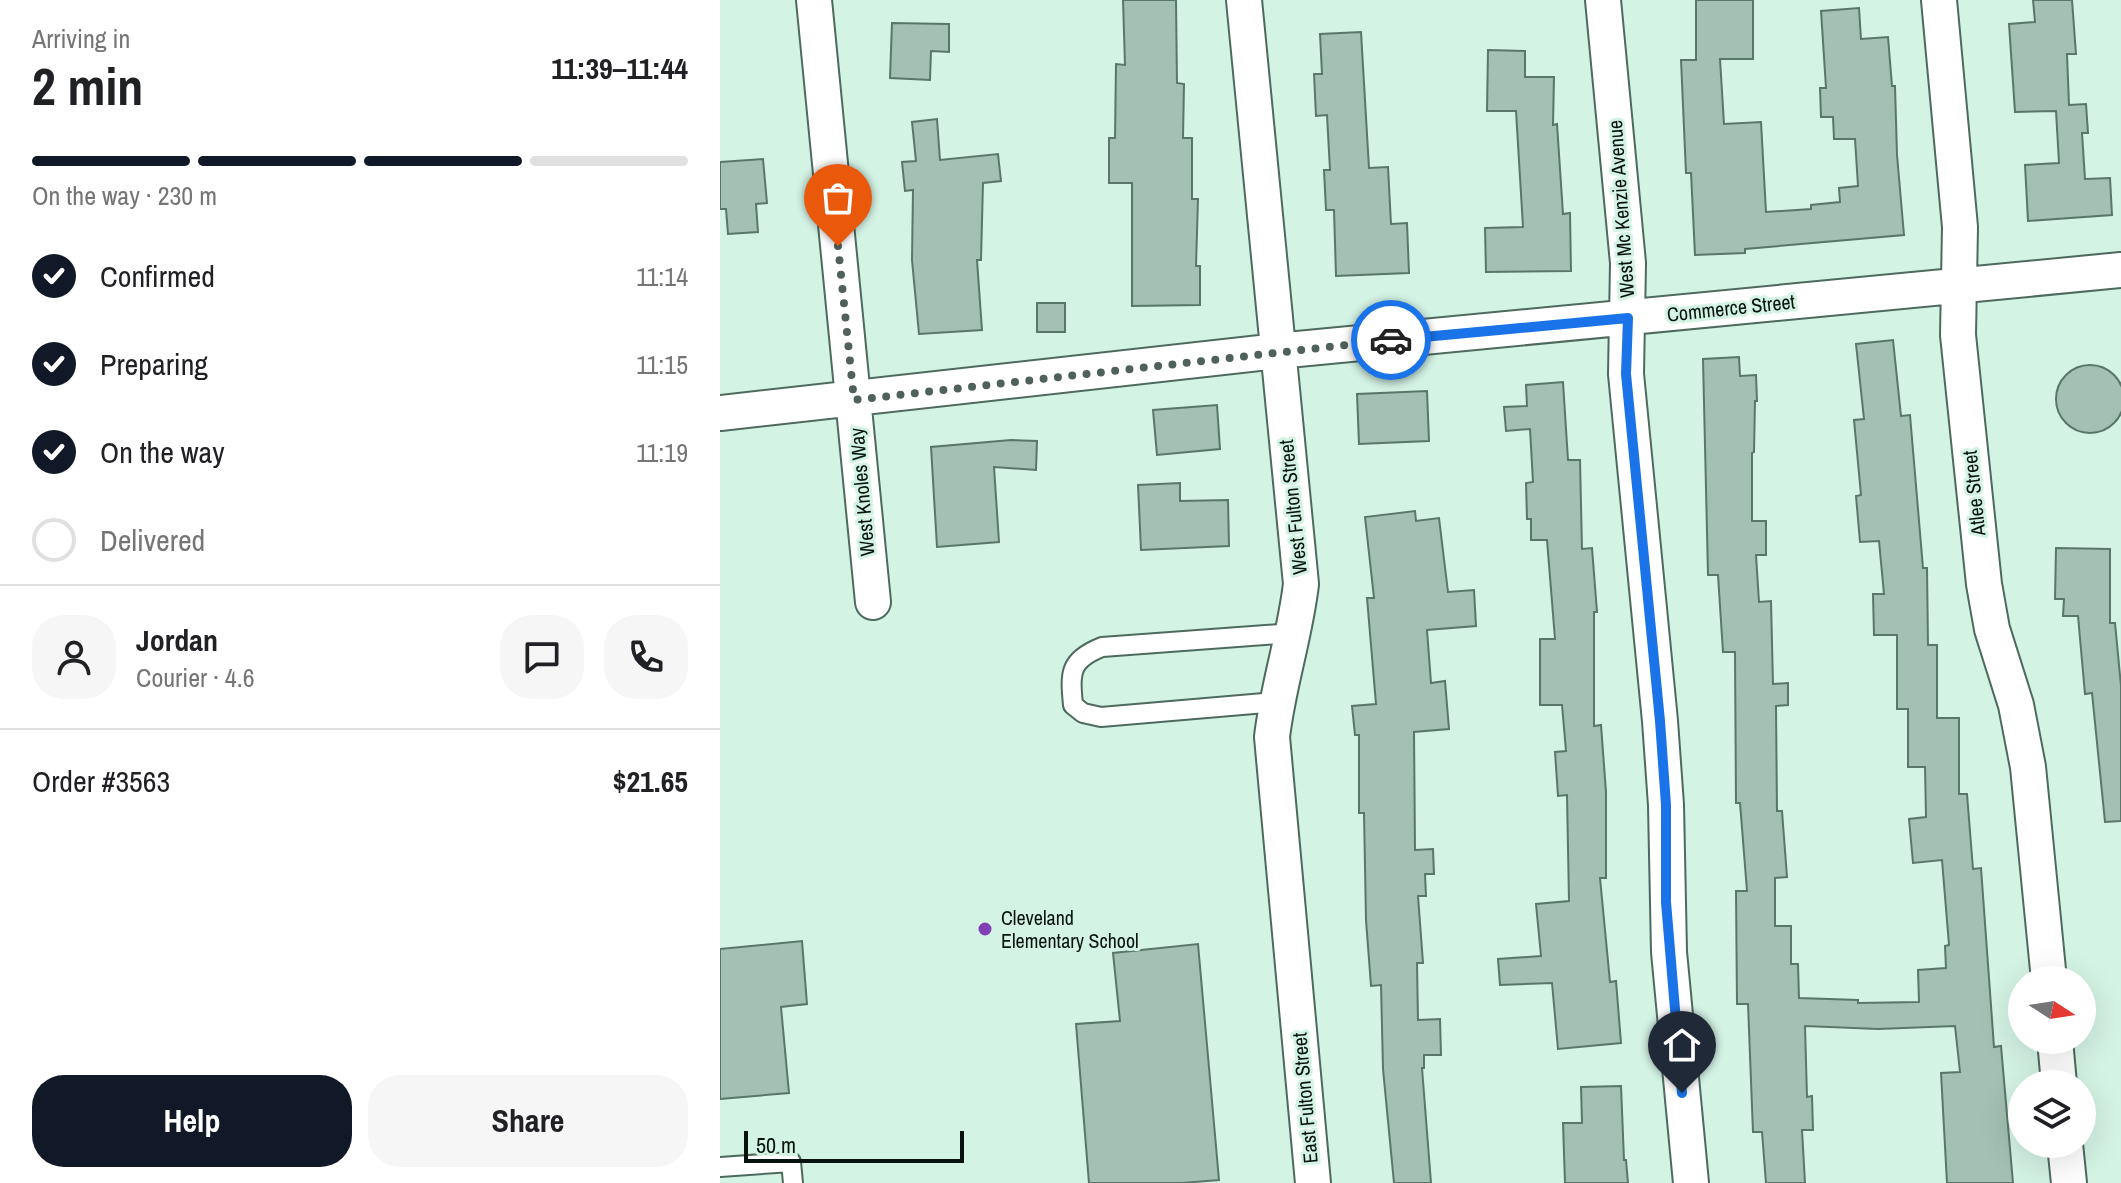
<!DOCTYPE html>
<meta charset="utf-8">
<style>
:root{--surface:#fff;--page:#f6f6f6;--text:#202124;--muted:#757577;--line:#e0e0e0;--accent:#111827}
body{margin:0;font-family:"Archivo Narrow",sans-serif;background:var(--page);color:var(--text);height:100vh;display:flex;flex-direction:column;font-size:30px;white-space:nowrap}
*{box-sizing:border-box;margin:0}
p{font-size:26px;color:var(--muted)}
.icon{flex:none;width:44px;height:44px;fill:none;stroke:currentColor;stroke-width:2;stroke-linecap:round;stroke-linejoin:round}
.map{position:relative;flex:1;overflow:hidden}
.panel{display:flex;flex-direction:column;background:var(--surface);width:720px}
.panel>*{flex:none}
.needle{width:52px;rotate:102deg}
.buttons{position:absolute;left:1288px;top:966px;display:grid;gap:16px}
.buttons a{display:grid;place-items:center;width:88px;height:88px;border-radius:50%;background:var(--surface);box-shadow:0 8px 32px #0002;font-size:40px}
.scale{position:absolute;left:24px;bottom:20px;width:220px;box-sizing:border-box;padding-left:8px;border:4px solid #08130f;border-top:0;font-size:22px;line-height:28px;white-space:nowrap;color:#08130f;-webkit-text-stroke:6px #d3f3e5;paint-order:stroke}
.pin{position:absolute;display:grid;place-items:center;width:68px;height:68px;color:#fff;margin:-82px -34px;border-radius:50% 50% 50% 0;rotate:-45deg;box-shadow:0 0 8px #0007}
.pin .icon{rotate:45deg}
.courier{position:absolute;display:grid;place-items:center;width:80px;height:80px;margin:-40px;border:6px solid #1a73e8;border-radius:50%;background:#fff;color:#222;box-shadow:0 2px 10px #0007}
.summary em{font-style:normal;font-weight:800}
.summary div{display:flex;flex-direction:column-reverse}
.summary{display:flex;align-items:center;justify-content:space-between;height:136px;padding:0 32px}
h1{font-size:52px;font-weight:800;line-height:60px}
.bar{display:grid;grid-template-columns:repeat(4,1fr);gap:12px 8px;align-content:center;height:96px;padding:0 32px}
.bar i{height:10px;border-radius:6px;background:var(--line)}
.bar .selected{background:var(--accent)}
.bar p{grid-column:span 4}
.line{display:flex;align-items:center;gap:20px;padding:0 32px;border-top:2px solid var(--line)}
.line div{flex:1}
.round{display:grid;place-items:center;flex:none;width:84px;height:84px;border-radius:32px;background:var(--page)}
ol{padding:0 32px;list-style:none}
li{display:flex;align-items:center;gap:24px;height:88px}
li p{margin-inline-start:auto}
li .icon{padding:8px;border-radius:50%;background:var(--accent);color:#fff;stroke-width:4}
li:last-child{color:var(--muted)}
li i{width:44px;height:44px;border:4px solid var(--line);border-radius:50%}
.button{display:flex;gap:16px;margin-top:auto;padding:16px 32px}
.button a{flex:1;height:92px;border-radius:32px;background:var(--accent);color:#fff;font-size:32px;font-weight:800;line-height:92px;text-align:center}
.button a+a{background:var(--page);color:var(--text)}
main{display:flex;flex:1;min-height:0}
.map>svg:first-child{display:block}
</style>
<main>
<section class="panel">
<div class="summary"><div><h1>2 min</h1><p>Arriving in</p></div><em>11:39–11:44</em></div>
<div class="bar"><i class="selected"></i><i class="selected"></i><i class="selected"></i><i></i><p>On the way · 230 m</p></div>
<ol>
<li><svg class="icon" aria-label="check" viewBox="0 0 24 24"><path d="M5 12l5 5 9-10"/></svg>Confirmed<p>11:14</p></li>
<li><svg class="icon" aria-label="check" viewBox="0 0 24 24"><path d="M5 12l5 5 9-10"/></svg>Preparing<p>11:15</p></li>
<li><svg class="icon" aria-label="check" viewBox="0 0 24 24"><path d="M5 12l5 5 9-10"/></svg>On the way<p>11:19</p></li>
<li><i></i>Delivered</li>
</ol>
<div class="line" style="height:144px"><a class="round"><svg class="icon" aria-label="person" viewBox="0 0 24 24"><circle cx="12" cy="8" r="4"/><path d="M4 21q1-7 8-7t8 7"/></svg></a><div><b>Jordan</b><p>Courier · 4.6</p></div><a class="round"><svg class="icon" aria-label="chat" viewBox="0 0 24 24"><path d="M4 5h16v11H9l-5 4z"/></svg></a><a class="round"><svg class="icon" aria-label="phone" viewBox="0 0 24 24"><path d="M5 4h4l2 5-3 2q2 4 5 5l2-3 5 2v4C11 20 4 13 5 4z"/></svg></a></div>
<div class="line" style="height:104px"><div>Order #3563</div><b>$21.65</b></div>
<div class="button"><a>Help</a><a>Share</a></div>
</section>
<div class="map">
<svg width="1401" height="1183" viewBox="0 0 1401 1183">
<rect width="100%" height="100%" fill="#d3f3e5"/>
<path fill="#a2c0b3" stroke="#59766a" stroke-width="2" d="M403,0H456L457,83L464,84L463,138H472V199H478L476,266H480V305L412,306V183H389V138H395L396,64L405,65Z
M976,0H1033V59H1000L1004,124L1041,122L1046,212L1091,209V205L1120,202L1119,188L1138,186L1135,139H1114L1113,117H1101L1100,88H1106L1101,11L1139,8L1141,39L1168,37L1172,86H1175L1177,155L1184,235L1025,249V253L975,255L971,173H966L961,60H976Z
M1313,0H1352L1356,54H1347L1349,105L1366,104L1368,133H1362L1365,179L1390,178L1392,215L1308,221L1305,165L1339,163L1336,111L1295,112L1289,24L1315,22Z
M172,23L229,24V52L211,51L210,80L170,78Z
M641,32L649,168L668,167L671,224L687,223L689,273L616,276L614,210H606L604,170H610L607,115L596,116L594,74H602L600,34Z
M768,50L805,51V77H834L833,125L837,124L843,214L850,213L851,271L766,272L765,228L803,227L796,111H767Z
M217,119L220,160L278,154L281,181L263,183L261,260H257L262,330L199,334L192,260L193,190L185,191L182,162L196,161L192,122Z
M43,159L47,203L36,204L38,232L8,234L6,209H0V162Z
M317,303H345V332H317Z
M1173,340L1181,416L1190,415L1203,568H1207L1208,645H1217V718H1239V794H1247L1253,869L1261,868L1274,1047L1281,1046L1293,1183H1227L1221,1073L1240,1072L1235,1026L1158,1029L1085,1026L1087,1097L1092,1096L1093,1130H1082L1085,1183H1046L1042,1132H1033L1028,1004H1017L1016,891H1027L1020,803H1016L1015,652H1003L998,575H988L983,359L1019,357L1020,376L1036,375L1037,401H1035L1034,452L1032,453V521H1046V555H1036L1039,602L1051,601L1053,684L1068,683V705L1056,706L1057,811H1062L1067,877L1055,878V926H1071V964H1078L1079,998L1138,1000V1003L1199,1002L1198,970L1226,968L1225,946L1229,945L1222,860L1193,863L1189,819L1206,817L1205,767H1188V709H1177V635H1154L1153,594H1164L1159,541L1140,542L1136,496L1141,495L1134,420L1144,419L1136,344Z
M1336 399a34 34 0 1 1 68 0a34 34 0 1 1-68 0Z
M843,382L848,460H860L862,549L872,548L877,612H874V726L881,725L886,792V878H880L890,982L896,981L901,1043L838,1049L832,983L780,985L778,959L821,956L816,904L849,901L847,795L838,796L835,752L846,751L842,705H820V639H835L827,540H811V519H807L806,483L813,482L810,429L786,431L784,407L807,406L806,385Z
M707,391L709,441L639,444L637,394Z
M497,405L500,449L437,455L433,410Z
M291,440L317,441L316,470L274,467L279,542L217,547L211,447Z
M460,483V501L508,500L509,546L421,550L418,485Z
M695,511L696,521L719,518L728,592L754,590L756,626L707,630L711,683L725,681L729,729L694,732L695,850L713,849L714,874H705L706,896H698L703,963H697L698,1020L720,1019L721,1055H704V1068H702L711,1183H674L663,1069L661,985L651,986L646,920L644,813H639V735H635L632,706L656,704L647,598H654L645,517Z
M1336,548L1390,549V623H1395L1401,686V821L1385,822L1372,693L1365,694L1358,616H1343L1344,599H1335Z
M82,941L87,1004L61,1007L69,1093L0,1099V949Z
M478,944L499,1180L462,1183H369L356,1024L400,1021L393,953Z
M901,1086L904,1160H906L908,1183H845L843,1123H862L861,1087Z"/>
<g fill="none" stroke-linecap="round" stroke-linejoin="round">
<defs>
<path id="service" d="M556,702L381,717L363,713L353,705C350,673 349,660 382,647L573,633
M0,1167L71,1162L73,1183"/>
<path id="minor" d="M94,0L153,602
M524,0L581,584C575,636 558,685 552,737L593,1183
M883,0L908,263L906,374L940,721L946,805L949,952L971,1183
M1219,0L1240,227L1238,335L1264,584L1272,629L1296,705L1308,767L1329,980
M0,413L557,351L1401,270
M1335,1040L1339,1084
M1345,1144L1349,1183"/>
</defs>
<use href="#service" stroke="#4e6a5e" stroke-width="22"/>
<use href="#minor" stroke="#4e6a5e" stroke-width="38"/>
<use href="#service" stroke="#fff" stroke-width="18"/>
<use href="#minor" stroke="#fff" stroke-width="34"/>
</g>
<g fill="none" stroke-linecap="round" stroke-linejoin="round">
<path stroke="#4f615a" stroke-width="8" stroke-dasharray="0 14.4" d="M118,246L134,400L671,340"/>
<path stroke="#1a73e8" stroke-width="10" d="M671,340L908,318L906,374L940,721L946,805V902L962,1093"/>
</g>
<circle fill="#823fb3" stroke="#d3f3e5" stroke-width="3" cx="265" cy="929" r="8"/>
<g text-anchor="middle" stroke-width="6" stroke-linejoin="round" paint-order="stroke">
<g font-size="20" fill="#08130f" stroke="#d3f3e5">
<text transform="translate(901 209) rotate(-94)" y="7">West Mc Kenzie Avenue</text>
<text transform="translate(1011 308) rotate(-6)" y="7">Commerce Street</text>
<text transform="translate(142 492) rotate(-95)" y="7">West Knoles Way</text>
<text transform="translate(1254 493) rotate(-96)" y="7">Atlee Street</text>
<text transform="translate(573 507) rotate(-96)" y="7">West Fulton Street</text>
<text transform="translate(585 1098) rotate(-95)" y="7">East Fulton Street</text>
</g>
<g font-size="20" fill="#08130f" stroke="#d3f3e5" text-anchor="start">
<text x="281" y="925">Cleveland<tspan x="281" dy="23">Elementary School</tspan></text>
</g>
</g>
</svg>
<div class="buttons">
<a><svg class="needle" viewBox="-14 -14 28 28"><path d="M0-13l5 13h-10z" fill="#e53935"/><path d="M0 13l5-13h-10z" fill="#757577"/></svg></a>
<a><svg class="icon" aria-label="layers" viewBox="0 0 24 24"><path d="M12 4l9 5-9 5-9-5zM3 14l9 5 9-5"/></svg></a>
</div>
<div class="scale">50 m</div>
<div class="pin" style="left:118px;top:246px;background:#ea580c"><svg class="icon" aria-label="bag" viewBox="0 0 24 24"><path d="M5 8h14l-1 12H6zM9 8a3 3 0 0 1 6 0"/></svg></div>
<div class="pin" style="left:962px;top:1093px;background:#1f2937"><svg class="icon" aria-label="home" viewBox="0 0 24 24"><path d="M3 11l9-7 9 7M6 9v11h12V9"/></svg></div>
<div class="courier" style="left:671px;top:340px"><svg class="icon" aria-label="car" viewBox="0 0 24 24"><path d="M5 17H2v-5l4-1 3-4h7l3 4 3 1v5h-3M9 17h6M6 11h13"/><circle cx="7" cy="17" r="2"/><circle cx="17" cy="17" r="2"/></svg></div>
</div>
</main>
